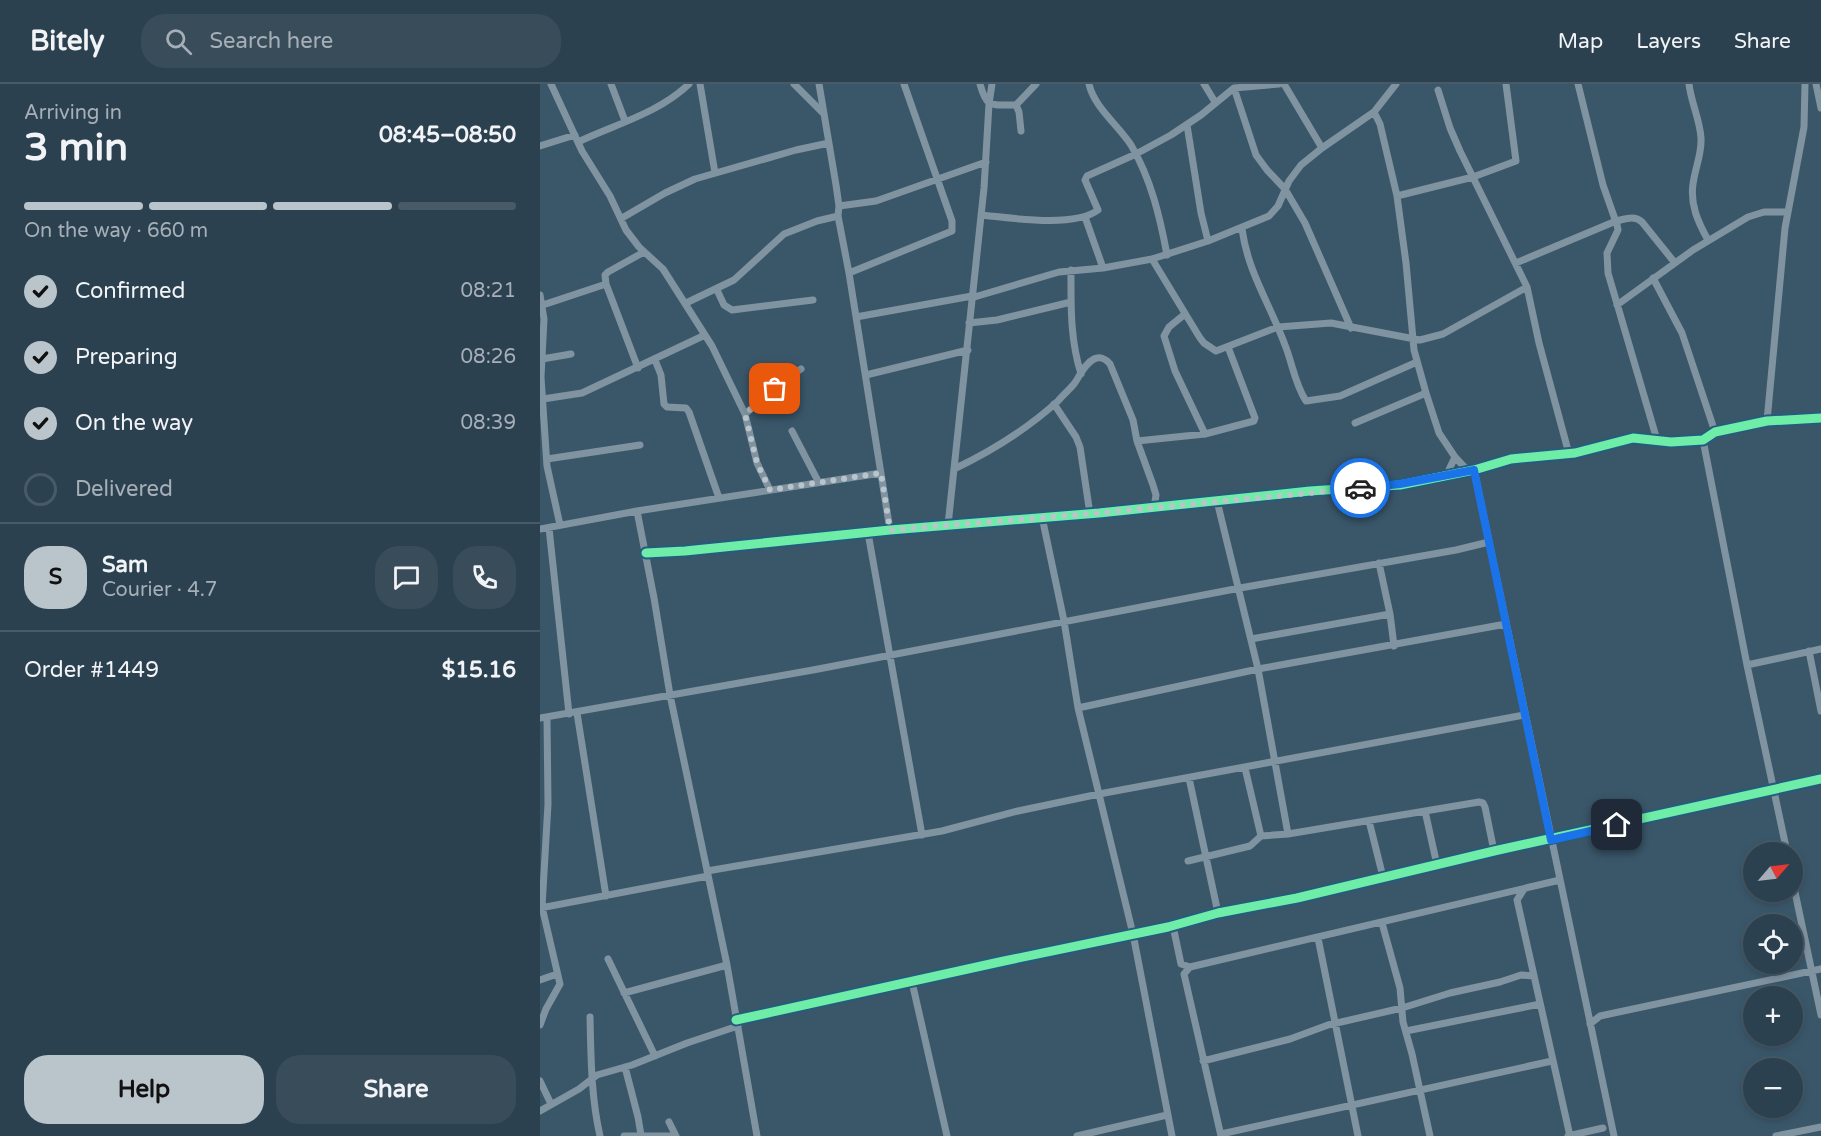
<!DOCTYPE html>
<meta charset="utf-8">
<style>
:root{--surface:#2c4150;--page:#384c5a;--text:#f1f3f6;--muted:#a6afb7;--line:#485a67;--accent:#bac4cb}
body{margin:0;font-family:"Varela Round",sans-serif;background:var(--page);color:var(--text);height:100vh;display:flex;flex-direction:column;font-size:22px;white-space:nowrap}
*{box-sizing:border-box;margin:0}
p{font-size:20px;color:var(--muted)}
.icon{flex:none;width:33px;height:33px;fill:none;stroke:currentColor;stroke-width:2;stroke-linecap:round;stroke-linejoin:round}
.map{position:relative;flex:1;overflow:hidden}
.side{display:flex;flex-direction:column;background:var(--surface);width:540px}
.side>*{flex:none}
.needle{width:39px;rotate:62deg}
.buttons{position:absolute;left:1203px;top:758px;display:grid;gap:12px}
.buttons a{display:grid;place-items:center;width:60px;height:60px;border-radius:50%;background:var(--surface);box-shadow:0 3px 9px #0003,0 0 0 2px var(--line);font-size:30px}
.pin{position:absolute;display:grid;place-items:center;width:51px;height:51px;color:#fff;margin:-26px;border-radius:12px;box-shadow:0 3px 9px #0006}
.courier{position:absolute;display:grid;place-items:center;width:60px;height:60px;margin:-30px;border:4px solid #1a73e8;border-radius:50%;background:#fff;color:#222;box-shadow:0 2px 8px #0007}
.headline em{font-style:normal;font-weight:800}
.headline div{display:flex;flex-direction:column-reverse}
.headline{display:flex;align-items:center;justify-content:space-between;height:102px;padding:0 24px}
h1{font-size:39px;font-weight:800;line-height:45px}
.bar{display:grid;grid-template-columns:repeat(4,1fr);gap:9px 6px;align-content:center;height:72px;padding:0 24px}
.bar i{height:8px;border-radius:4px;background:var(--line)}
.bar .selected{background:var(--accent)}
.bar p{grid-column:span 4}
.line{display:flex;align-items:center;gap:15px;padding:0 24px;border-top:2px solid var(--line)}
.line div{flex:1}
.round{display:grid;place-items:center;flex:none;width:63px;height:63px;border-radius:24px;background:var(--page)}
ol{padding:0 24px;list-style:none}
li{display:flex;align-items:center;gap:18px;height:66px}
li p{margin-inline-start:auto}
li .icon{padding:6px;border-radius:50%;background:var(--accent);color:#111;stroke-width:4}
li:last-child{color:var(--muted)}
li i{width:33px;height:33px;border:3px solid var(--line);border-radius:50%}
.action{display:flex;gap:12px;margin-top:auto;padding:12px 24px}
.action a{flex:1;height:69px;border-radius:24px;background:var(--accent);color:#111;font-size:24px;font-weight:800;line-height:69px;text-align:center}
.action a+a{background:var(--page);color:var(--text)}
header{display:flex;align-items:center;gap:36px;box-sizing:border-box;height:84px;padding:0 30px;background:var(--surface);border-bottom:2px solid var(--line)}
header strong{font-size:28px}
nav{display:flex;gap:33px;margin-inline-start:auto;font-size:21px}
.search{width:420px;height:54px;background:var(--page);display:flex;align-items:center;gap:15px;box-sizing:border-box;padding:0 21px;border-radius:24px;color:var(--muted);font-size:22px}
main{display:flex;flex:1;min-height:0}
.map>svg:first-child{display:block}
</style>
<header>
<strong>Bitely</strong>
<div class="search"><svg class="icon" aria-label="search" viewBox="0 0 24 24"><circle cx="10" cy="10" r="6"/><path d="M15 15l6 6"/></svg>Search here</div>
<nav><a>Map</a><a>Layers</a><a>Share</a></nav>
</header>
<main>
<section class="side">
<div class="headline"><div><h1>3 min</h1><p>Arriving in</p></div><em>08:45–08:50</em></div>
<div class="bar"><i class="selected"></i><i class="selected"></i><i class="selected"></i><i></i><p>On the way · 660 m</p></div>
<ol>
<li><svg class="icon" aria-label="check" viewBox="0 0 24 24"><path d="M5 12l5 5 9-10"/></svg>Confirmed<p>08:21</p></li>
<li><svg class="icon" aria-label="check" viewBox="0 0 24 24"><path d="M5 12l5 5 9-10"/></svg>Preparing<p>08:26</p></li>
<li><svg class="icon" aria-label="check" viewBox="0 0 24 24"><path d="M5 12l5 5 9-10"/></svg>On the way<p>08:39</p></li>
<li><i></i>Delivered</li>
</ol>
<div class="line" style="height:108px"><b class="round" style="background:var(--accent);color:#111">S</b><div><b>Sam</b><p>Courier · 4.7</p></div><a class="round"><svg class="icon" aria-label="chat" viewBox="0 0 24 24"><path d="M4 5h16v11H9l-5 4z"/></svg></a><a class="round"><svg class="icon" aria-label="phone" viewBox="0 0 24 24"><path d="M5 4h4l2 5-3 2q2 4 5 5l2-3 5 2v4C11 20 4 13 5 4z"/></svg></a></div>
<div class="line" style="height:78px"><div>Order #1449</div><b>$15.16</b></div>
<div class="action"><a>Help</a><a>Share</a></div>
</section>
<div class="map">
<svg width="1281" height="1052" viewBox="0 0 1281 1052">
<rect width="100%" height="100%" fill="#3a576a"/>
<g fill="none" stroke-linecap="round" stroke-linejoin="round">
<path stroke="#8093a0" stroke-width="7" d="M11,0L42,67L70,112L86,146L99,163L123,185L172,262L205,330L217,379L230,406
M71,0L85,37
M160,0L175,89
M254,0L284,30
M279,0L296,101L299,122L298,132L309,189L350,446
M440,0C447,26 452,20 476,21L496,0
M549,0C554,23 578,41 591,61C611,95 620,133 627,171
M664,0L675,18
M744,0L782,64
M1038,0L1063,101L1077,141L1078,146L1067,169L1068,189L1117,356
M1149,0C1151,18 1160,36 1161,54C1162,70 1155,84 1153,100C1150,121 1158,138 1168,156
M1276,0L1281,24
M694,4L716,71L727,86L745,105L765,139L811,244
M898,6L910,44L920,67L987,203L999,259L1029,370
M476,21L479,28L481,47
M834,28L840,40L857,112L866,179L874,266L886,309L899,349L915,373L928,387
M647,41L661,129L668,157
M38,58C76,40 119,29 149,0
M0,62L35,51
M857,112L933,93L976,77L966,0
M299,122L336,117L446,78
M441,131C471,134 534,144 558,126L545,96L547,92L596,70L631,51L661,31L694,4L739,0
M545,133L563,184
M82,134L125,109L155,95L256,66L289,59
M702,145C708,189 730,220 745,261C752,278 755,301 766,317L800,312L877,278
M612,175L660,254L664,259L676,267L738,243L791,239L880,256L903,250L987,203
M976,179L1076,137C1086,135 1094,131 1102,138L1135,179
M531,186C531,222 530,255 541,290
M309,189L412,147V137L364,0
M1113,194L1142,249L1175,348
M177,206L184,221L192,226L273,216
M0,211L4,235L1,293L7,382L20,441
M431,214L519,188L563,184L612,175L668,157L729,132L738,122L749,97L761,81L782,64L834,28L856,0
M146,219L194,196L244,150L277,137L298,132
M1077,221L1153,166L1208,133L1224,128H1248
M0,222L66,200
M645,230L629,243L624,252L635,287L665,350
M316,233L432,212
M429,239L457,236L531,218
M2,275L31,270
M115,276L121,291L124,320L127,323L146,324L149,328L179,414
M98,284L66,200L65,191L68,188L104,168
M326,291L428,266
M3,315L42,309L165,251
M514,320L536,353L540,363L550,430
M205,330L247,294L261,285
M1227,337L1245,144L1264,43L1265,0
M815,339L886,309
M252,347L278,397
M1163,356L1207,581L1247,768
M597,357L665,350L714,337L715,334L688,263
M7,375L100,361
M414,385C452,367 486,346 518,317C523,311 529,306 534,300C540,292 544,280 554,275C560,272 566,275 570,280L593,336L597,357L613,401L616,411L614,424
M934,386L1074,1052
M906,392L915,373
M677,417L718,585L748,750
M97,427L341,389
M502,433L524,537L538,624L593,850L632,1052
M408,441L444,104L449,20L452,0
M9,444L29,630
M0,445L97,427L114,514L130,611L187,881L217,1052
M328,449L382,751
M106,469L145,467L350,446L559,429L770,407L860,401L934,386L971,375L1035,369L1093,354L1131,358L1163,356L1175,348L1227,337L1281,334
M839,479L850,530L854,562
M711,555L850,530
M1269,567L1281,627
M1207,581L1281,565
M538,624L718,585L966,540
M37,629L66,812
M0,634L273,586L700,504L916,466L949,458
M705,684L721,752
M649,694L678,829
M885,727L897,781
M829,737L843,793
M648,777L710,762L721,752L748,750L939,718L943,719L945,723L954,767
M167,787L402,747L478,727L559,710L984,631
M1252,794L1281,931
M984,805L977,816L1030,1052
M0,824L168,792
M842,839L860,904L863,938L872,970L890,1052
M633,842L641,880L650,883L644,890L681,1052
M778,854L818,1052
M68,875L115,972
M650,883L1020,796
M0,896L17,890
M372,898L407,1052
M84,909L187,881
M50,933C51,973 51,1013 60,1052
M196,936L464,877L628,843L678,829L757,814L954,767L1281,695
M1050,940L1060,932L1281,885
M0,941L6,925L20,900L2,823L8,720L7,633
M866,947L1000,920
M663,977L750,955L788,941L862,924L910,909L960,898L981,891L994,892
M85,983L98,1033L101,1051
M0,997L11,1020
M0,1027L39,1005L57,991L92,981L147,959L198,942
M129,1038L136,1052
M681,1050L1012,977
M84,1052H136
M537,1052L627,1031
M1028,1052L1063,1044
M1236,1052L1281,1043"/>
<defs>
<path id="cycleway" d="M106,469L145,467L350,446L559,429L770,407L860,401L934,386L971,375L1035,369L1093,354L1131,358L1163,356L1175,348L1227,337L1281,334
M196,936L464,877L628,843L678,829L757,814L954,767L1281,695"/>
</defs>
<use href="#cycleway" stroke="#265b7e" stroke-width="13"/>
<use href="#cycleway" stroke="#6deda7" stroke-width="9"/>
</g>
<g fill="none" stroke-linecap="round" stroke-linejoin="round">
<path stroke="#bac4cb" stroke-width="6" stroke-dasharray="0 10.8" d="M235,305L205,330L217,379L230,406L341,389L350,446L559,429L820,404"/>
<path stroke="#1a73e8" stroke-width="8" d="M820,404L860,400L934,386L1011,756L1077,741"/>
</g>
</svg>
<div class="buttons">
<a><svg class="needle" viewBox="-14 -14 28 28"><path d="M0-13l5 13h-10z" fill="#e53935"/><path d="M0 13l5-13h-10z" fill="#a6afb7"/></svg></a>
<a><svg class="icon" aria-label="locate" viewBox="0 0 24 24"><circle cx="12" cy="12" r="6"/><path d="M12 2v4M12 18v4M2 12h4M18 12h4"/></svg></a>
<a>+</a>
<a>−</a>
</div>
<div class="pin" style="left:235px;top:305px;background:#ea580c"><svg class="icon" aria-label="bag" viewBox="0 0 24 24"><path d="M5 8h14l-1 12H6zM9 8a3 3 0 0 1 6 0"/></svg></div>
<div class="pin" style="left:1077px;top:741px;background:#1f2937"><svg class="icon" aria-label="home" viewBox="0 0 24 24"><path d="M3 11l9-7 9 7M6 9v11h12V9"/></svg></div>
<div class="courier" style="left:820px;top:404px"><svg class="icon" aria-label="car" viewBox="0 0 24 24"><path d="M5 17H2v-5l4-1 3-4h7l3 4 3 1v5h-3M9 17h6M6 11h13"/><circle cx="7" cy="17" r="2"/><circle cx="17" cy="17" r="2"/></svg></div>
</div>
</main>
